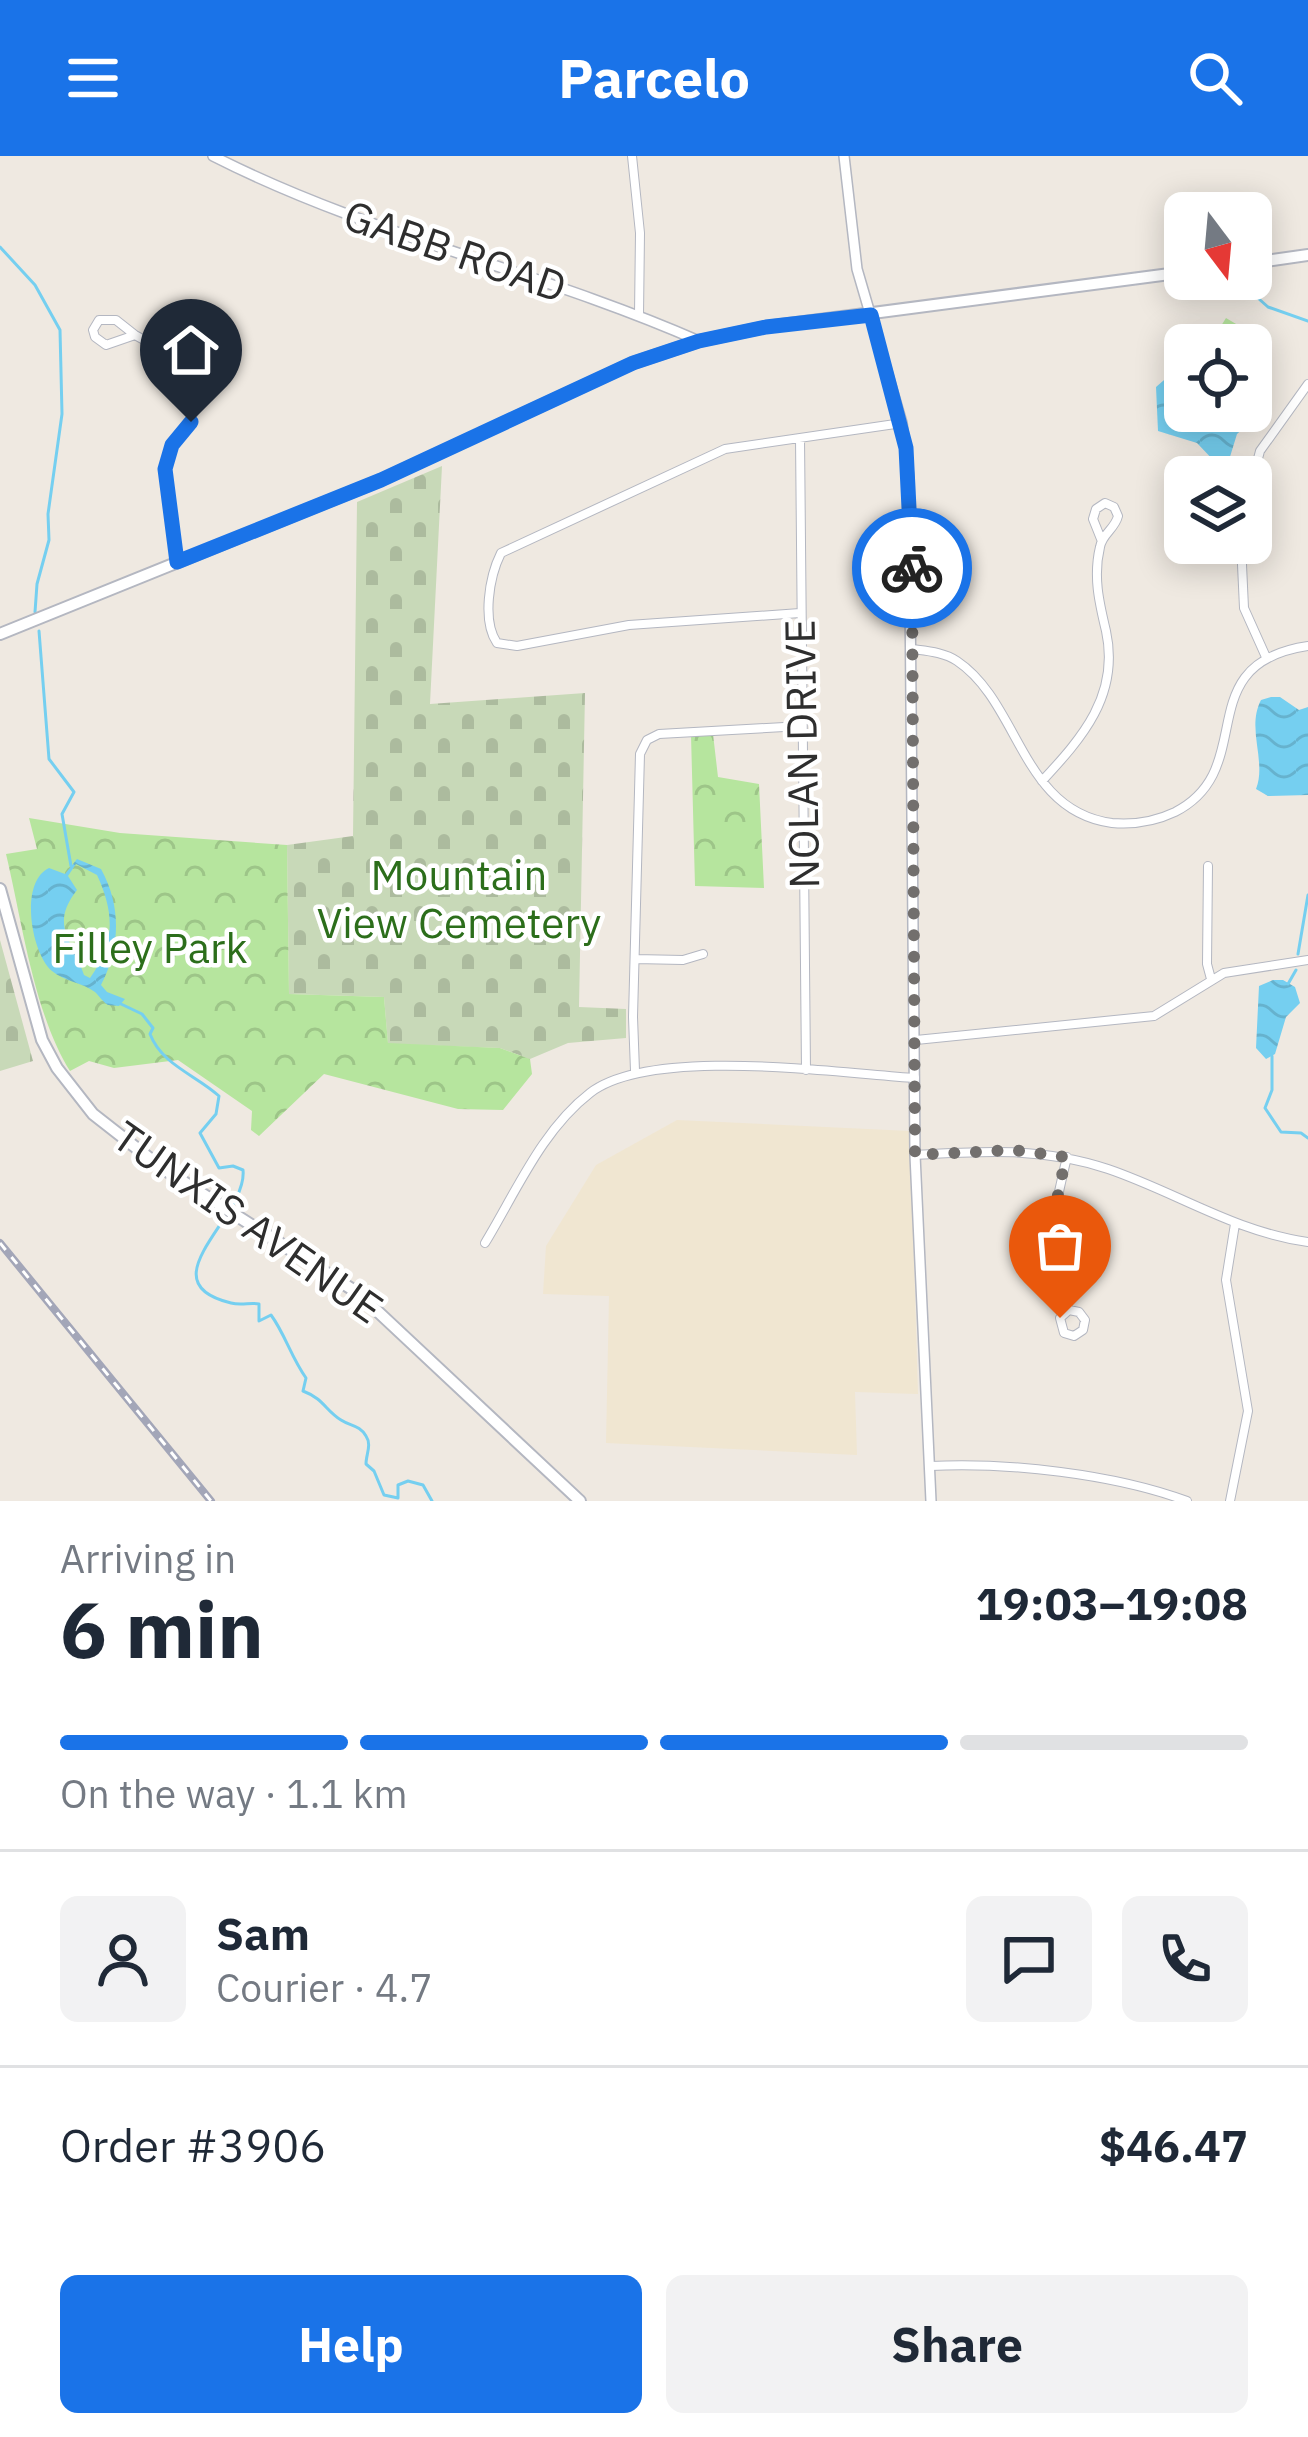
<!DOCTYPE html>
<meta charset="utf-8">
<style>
:root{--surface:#fff;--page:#f2f2f3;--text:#1f2937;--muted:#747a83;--line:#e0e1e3;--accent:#1a73e8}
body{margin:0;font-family:"IBM Plex Sans",sans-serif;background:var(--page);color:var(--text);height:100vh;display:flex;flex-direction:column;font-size:45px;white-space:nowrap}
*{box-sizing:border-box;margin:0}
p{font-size:39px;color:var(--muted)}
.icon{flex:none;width:66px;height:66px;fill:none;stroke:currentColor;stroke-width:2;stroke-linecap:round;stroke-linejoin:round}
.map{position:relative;height:1345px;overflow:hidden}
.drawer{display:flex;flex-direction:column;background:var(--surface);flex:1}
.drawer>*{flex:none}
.needle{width:78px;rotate:164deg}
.buttons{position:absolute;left:1164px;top:36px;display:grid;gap:24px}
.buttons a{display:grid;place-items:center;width:108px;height:108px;border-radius:18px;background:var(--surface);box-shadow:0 6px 30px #0003;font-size:60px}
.pin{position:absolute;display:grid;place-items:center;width:102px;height:102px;color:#fff;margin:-123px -51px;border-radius:50% 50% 50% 0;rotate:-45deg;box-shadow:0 0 12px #0007}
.pin .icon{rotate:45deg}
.courier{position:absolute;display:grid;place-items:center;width:120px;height:120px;margin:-60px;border:9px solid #1a73e8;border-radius:50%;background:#fff;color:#222;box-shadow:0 3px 15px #0007}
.headline em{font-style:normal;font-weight:700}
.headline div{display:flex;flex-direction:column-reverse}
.headline{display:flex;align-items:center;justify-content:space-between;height:204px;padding:0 60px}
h1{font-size:78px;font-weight:700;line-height:90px}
.bar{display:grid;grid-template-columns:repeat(4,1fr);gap:18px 12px;align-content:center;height:144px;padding:0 60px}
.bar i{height:15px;border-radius:9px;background:var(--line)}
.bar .selected{background:var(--accent)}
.bar p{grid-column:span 4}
.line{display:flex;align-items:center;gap:30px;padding:0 60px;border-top:3px solid var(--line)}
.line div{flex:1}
.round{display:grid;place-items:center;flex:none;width:126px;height:126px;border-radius:18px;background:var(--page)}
.primary-button{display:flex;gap:24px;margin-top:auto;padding:24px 60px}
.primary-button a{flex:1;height:138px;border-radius:18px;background:var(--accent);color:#fff;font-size:48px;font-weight:700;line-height:138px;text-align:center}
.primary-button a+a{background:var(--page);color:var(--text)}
header{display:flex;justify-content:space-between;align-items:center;height:156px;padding:0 60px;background:var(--accent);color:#fff;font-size:54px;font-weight:700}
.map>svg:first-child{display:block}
</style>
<header><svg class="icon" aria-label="menu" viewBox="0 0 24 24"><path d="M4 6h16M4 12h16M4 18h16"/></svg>Parcelo<svg class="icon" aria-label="search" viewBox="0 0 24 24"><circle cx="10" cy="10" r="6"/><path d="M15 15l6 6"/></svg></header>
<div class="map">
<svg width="1308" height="1345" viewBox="0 0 1308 1345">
<defs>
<pattern id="cemetery-stones" width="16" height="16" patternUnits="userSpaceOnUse" patternTransform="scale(3)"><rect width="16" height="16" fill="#c8d9b8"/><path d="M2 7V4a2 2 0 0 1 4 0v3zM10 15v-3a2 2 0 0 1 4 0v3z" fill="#acbb9e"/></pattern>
<pattern id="park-crowns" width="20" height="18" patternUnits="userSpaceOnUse" patternTransform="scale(3)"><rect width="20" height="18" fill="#b6e59e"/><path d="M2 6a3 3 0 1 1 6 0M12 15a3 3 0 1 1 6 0" fill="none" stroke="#9dc588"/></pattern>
<pattern id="water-waves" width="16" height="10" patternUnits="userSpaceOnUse" patternTransform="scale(3)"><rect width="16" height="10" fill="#75cff0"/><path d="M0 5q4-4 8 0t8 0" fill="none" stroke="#66b2ce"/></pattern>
</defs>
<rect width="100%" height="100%" fill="#efe9e1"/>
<path fill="#f0e6d1" d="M677,964L910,975L918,1238L855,1236L857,1299L606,1287L609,1140L543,1138L546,1090L596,1009Z"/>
<path fill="url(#cemetery-stones)" d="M442,310L430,548L585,537L579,851L626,853V882L568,887L530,903L500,892L388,888L384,841L289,838L287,689L353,680L357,346Z
M0,784L33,905L0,915Z"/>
<path fill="url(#park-crowns)" d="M1226,162L1258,181L1251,194V189H1209Z
M713,578L718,621L759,628L764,732L695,730L691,579Z
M29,662L120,677L287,689L289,838L384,841L388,887L500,892L530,903L532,918L503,954L458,953L324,918L259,980L251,974L252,955L178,904L114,912L89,905L70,915C34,858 22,765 6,698L37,693Z"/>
<path fill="url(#water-waves)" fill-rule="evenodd" d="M1171,218L1185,221V255H1227L1247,269L1237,278L1229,304L1216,307L1197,287L1158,275L1156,231Z
M1271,541H1280L1299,554L1308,551V639L1268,640L1256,633C1267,605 1246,573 1261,544Z
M77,703L101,713C122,751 120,792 101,829L107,836L125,843L119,850L108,849C103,846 99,840 95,836C83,827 64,825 52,815C31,797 19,726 49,712L65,718ZM76,708L97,719C115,758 115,787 90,822L84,819C73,784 49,770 77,734L68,720Z
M1273,824H1283L1295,831L1300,847L1286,861L1275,898L1266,903L1256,892L1259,830Z"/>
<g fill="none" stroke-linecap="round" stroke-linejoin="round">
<path stroke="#75cff0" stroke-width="3" d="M0,91L35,129L60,174L62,258L48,358L49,384L37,428L35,456
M1240,126L1268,151L1308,165
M39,475L49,603L74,636L62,658L71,710
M1298,798L1308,739
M1288,828L1296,814
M121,848L142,858L153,872L150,878C162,909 196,919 219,940L216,958L200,977L219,1012L233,1010L243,1014C248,1061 144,1126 231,1147C242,1150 250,1146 259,1148V1165L271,1159C285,1178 291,1201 306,1222L303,1235C324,1243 325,1254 341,1264C350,1270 360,1269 366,1280C372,1289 366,1298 366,1308L374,1315L384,1339L398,1342V1329L408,1325L423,1329L432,1345
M1272,900V934L1265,952L1281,976L1301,977L1308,982"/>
<defs>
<path id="minor" d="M632,0L640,77L639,159
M135,179L106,189L95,181L93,174L99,164H116L135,179L175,201L187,210L198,230L191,266L167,299V337L177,406
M800,282L806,914
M1251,329L1260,295L1308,228
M1241,387L1244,452L1266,501
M800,457L629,469L517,490L497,487C482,465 489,421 501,397L725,293L902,267
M912,493C927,495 944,496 957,505C1020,547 1021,655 1112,667C1135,669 1154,666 1175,656C1261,612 1187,508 1308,490
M1042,625C1082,582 1120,539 1106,475C1099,446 1093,420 1100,391C1102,378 1115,373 1118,360L1114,351L1105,347L1096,353L1093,363L1101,383
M1208,710L1207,808L1211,823
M635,803L683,804L703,798
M916,884L1154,860L1224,817L1308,804
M635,915L633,861L640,598L647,584L659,578L802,570
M915,999C982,995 1043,991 1108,1013C1176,1036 1235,1076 1308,1086
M1067,1001C1053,1060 1043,1097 1069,1154L1079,1156L1085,1164L1083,1174L1074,1180L1064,1177L1060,1162L1069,1154
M485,1087C516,1036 542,974 590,937C651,890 837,917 915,922
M930,1310C1008,1306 1114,1318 1187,1345
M1230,1345L1248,1255L1226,1124L1235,1068"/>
<path id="tertiary" d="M213,0C368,79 540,115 699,185
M844,0L857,113L902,267L909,322L915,999L931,1345"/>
<path id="secondary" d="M1251,107L1308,99
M0,478L381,324L633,207L699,185L766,171L1185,116
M0,733L42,884L57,912L93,958L162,1012L358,1137L580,1345"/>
</defs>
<use href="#minor" stroke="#b4b7c1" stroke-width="10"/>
<use href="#tertiary" stroke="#b4b7c1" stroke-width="12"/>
<use href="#secondary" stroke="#b4b7c1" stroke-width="14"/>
<use href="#minor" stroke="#fff" stroke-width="8"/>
<use href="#tertiary" stroke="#fff" stroke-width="9"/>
<use href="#secondary" stroke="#fff" stroke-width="10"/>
<defs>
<path id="rail" d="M0,1087L211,1345"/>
</defs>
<use href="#rail" stroke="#a3a6b8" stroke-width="8"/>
<use href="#rail" stroke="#fff" stroke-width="3" stroke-dasharray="9" stroke-linecap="butt"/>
</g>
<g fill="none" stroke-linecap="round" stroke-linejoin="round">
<path stroke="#726f6d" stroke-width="12" stroke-dasharray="0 21.6" d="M912,412L915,999L1014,994L1066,1001C1053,1060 1044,1097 1069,1154L1060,1162"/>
<path stroke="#1a73e8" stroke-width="15" d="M191,266L172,289L165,313L177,406L381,324L633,207L699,185L766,171L871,159L906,292L912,412"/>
</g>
<g text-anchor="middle" stroke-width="9" stroke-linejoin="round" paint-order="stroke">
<g font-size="42" fill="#2e2e2e" stroke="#fff">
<text transform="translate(455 95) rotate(19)" y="15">GABB ROAD</text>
<text transform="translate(802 598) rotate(-91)" y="15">NOLAN DRIVE</text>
<text transform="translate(248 1066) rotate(35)" y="15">TUNXIS AVENUE</text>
</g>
<g font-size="42" fill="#2c6e1b" stroke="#fff">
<text x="459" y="734">Mountain<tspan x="459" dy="48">View Cemetery</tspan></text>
<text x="150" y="807">Filley Park</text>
</g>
</g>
</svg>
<div class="buttons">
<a><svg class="needle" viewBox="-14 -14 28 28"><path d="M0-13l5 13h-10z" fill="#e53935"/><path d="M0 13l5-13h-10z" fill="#747a83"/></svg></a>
<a><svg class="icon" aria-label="locate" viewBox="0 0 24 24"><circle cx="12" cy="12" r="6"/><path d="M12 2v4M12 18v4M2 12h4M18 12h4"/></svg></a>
<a><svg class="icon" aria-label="layers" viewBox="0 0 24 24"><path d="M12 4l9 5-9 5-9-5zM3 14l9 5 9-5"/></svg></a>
</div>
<div class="pin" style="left:1060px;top:1162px;background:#ea580c"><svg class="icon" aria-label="bag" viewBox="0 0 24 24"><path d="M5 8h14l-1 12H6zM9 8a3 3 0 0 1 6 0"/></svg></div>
<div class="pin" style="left:191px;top:266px;background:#1f2937"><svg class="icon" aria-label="home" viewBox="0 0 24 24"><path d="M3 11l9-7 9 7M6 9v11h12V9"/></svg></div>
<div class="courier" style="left:912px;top:412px"><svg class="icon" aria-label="bike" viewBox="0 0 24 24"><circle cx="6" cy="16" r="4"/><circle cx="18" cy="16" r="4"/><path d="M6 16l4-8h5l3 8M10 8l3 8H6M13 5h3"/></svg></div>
</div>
<section class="drawer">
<div class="headline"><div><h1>6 min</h1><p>Arriving in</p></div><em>19:03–19:08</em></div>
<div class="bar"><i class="selected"></i><i class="selected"></i><i class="selected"></i><i></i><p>On the way · 1.1 km</p></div>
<div class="line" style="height:216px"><a class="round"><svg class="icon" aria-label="person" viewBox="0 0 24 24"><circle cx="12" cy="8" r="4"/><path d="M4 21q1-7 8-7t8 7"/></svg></a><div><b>Sam</b><p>Courier · 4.7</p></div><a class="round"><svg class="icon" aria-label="chat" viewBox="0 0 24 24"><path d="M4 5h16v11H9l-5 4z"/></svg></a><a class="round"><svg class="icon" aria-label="phone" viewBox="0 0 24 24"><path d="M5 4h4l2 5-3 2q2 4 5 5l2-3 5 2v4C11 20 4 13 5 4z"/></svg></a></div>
<div class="line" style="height:156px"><div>Order #3906</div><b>$46.47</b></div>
<div class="primary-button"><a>Help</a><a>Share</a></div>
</section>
